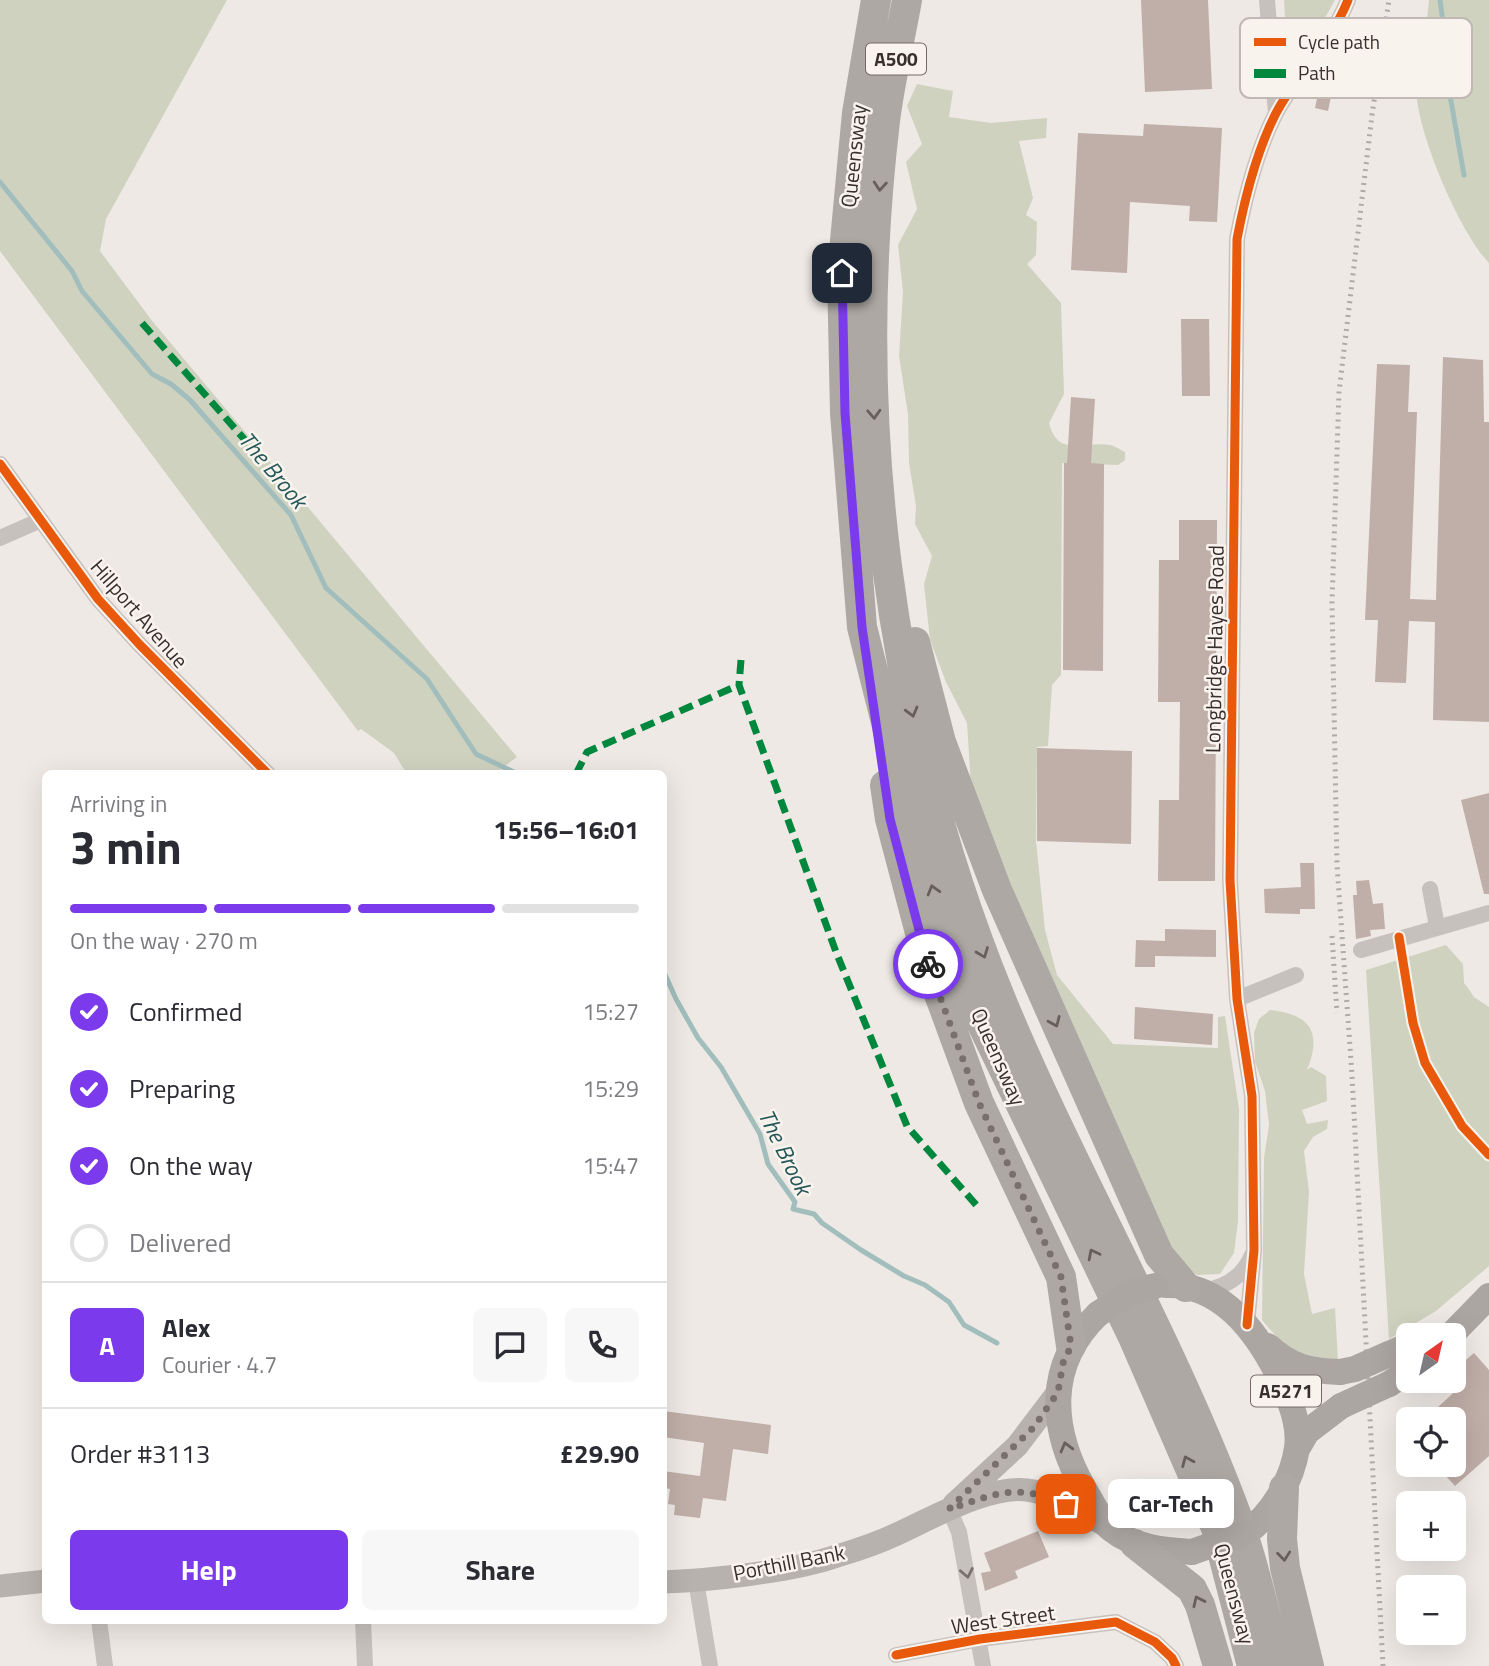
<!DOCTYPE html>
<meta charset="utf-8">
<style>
:root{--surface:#fff;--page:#f7f7f7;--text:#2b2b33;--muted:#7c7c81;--line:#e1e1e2;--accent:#7c3aed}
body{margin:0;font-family:"Titillium Web",sans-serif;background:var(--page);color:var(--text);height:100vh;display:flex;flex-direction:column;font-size:26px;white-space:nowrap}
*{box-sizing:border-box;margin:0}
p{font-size:23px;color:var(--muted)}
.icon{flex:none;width:38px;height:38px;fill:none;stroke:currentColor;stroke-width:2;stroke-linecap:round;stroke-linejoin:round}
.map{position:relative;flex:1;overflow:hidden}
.drawer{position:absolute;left:42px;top:770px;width:625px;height:854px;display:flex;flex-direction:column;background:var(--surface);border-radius:10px;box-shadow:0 7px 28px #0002}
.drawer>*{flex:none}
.needle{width:46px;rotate:34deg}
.buttons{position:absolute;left:1396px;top:1323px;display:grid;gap:14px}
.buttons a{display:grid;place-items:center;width:70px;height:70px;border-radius:10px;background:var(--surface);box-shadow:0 7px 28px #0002;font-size:35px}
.pin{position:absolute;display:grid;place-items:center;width:60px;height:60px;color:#fff;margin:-30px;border-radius:14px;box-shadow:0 4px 10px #0006}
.courier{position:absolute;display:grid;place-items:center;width:70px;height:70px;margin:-35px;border:5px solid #7c3aed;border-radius:50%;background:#fff;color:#222;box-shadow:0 2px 9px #0007}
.bubble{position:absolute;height:49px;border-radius:10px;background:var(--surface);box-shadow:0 7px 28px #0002;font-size:23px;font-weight:700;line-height:49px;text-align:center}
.summary em{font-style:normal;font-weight:700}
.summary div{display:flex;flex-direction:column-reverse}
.summary{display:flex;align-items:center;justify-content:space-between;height:119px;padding:0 28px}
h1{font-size:46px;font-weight:700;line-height:52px}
.bar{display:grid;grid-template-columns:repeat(4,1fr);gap:10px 7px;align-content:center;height:84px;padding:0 28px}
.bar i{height:9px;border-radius:5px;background:var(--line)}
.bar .active{background:var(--accent)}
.bar p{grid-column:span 4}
.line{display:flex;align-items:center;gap:18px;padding:0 28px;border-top:2px solid var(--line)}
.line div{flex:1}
.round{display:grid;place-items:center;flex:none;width:74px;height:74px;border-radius:10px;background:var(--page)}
ol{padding:0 28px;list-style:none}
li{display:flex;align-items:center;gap:21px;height:77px}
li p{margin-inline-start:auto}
li .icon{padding:7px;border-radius:50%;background:var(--accent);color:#fff;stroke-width:4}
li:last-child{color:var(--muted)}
li i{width:38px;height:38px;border:4px solid var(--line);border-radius:50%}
.button{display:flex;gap:14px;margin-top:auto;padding:14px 28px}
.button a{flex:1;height:80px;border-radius:10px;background:var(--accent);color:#fff;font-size:28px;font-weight:700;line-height:80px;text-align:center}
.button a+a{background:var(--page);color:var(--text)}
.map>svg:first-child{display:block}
</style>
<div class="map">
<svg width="1489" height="1666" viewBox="0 0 1489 1666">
<rect width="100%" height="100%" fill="#eee9e5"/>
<path fill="#d0d2c0" d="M0,0H227L106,219L100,251L153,322L517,757L496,773H403L405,771L394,753L361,729L358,731L0,251Z
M1284,0H1335L1321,25L1288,73Z
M1429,0H1489V263C1459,232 1412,123 1416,80C1417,71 1422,62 1423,54C1426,36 1427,18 1429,0Z
M917,84L953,91L949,117L991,123L1047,118L1046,138L1019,141L1033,198L1026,215L1037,222L1036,255L1027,264L1061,303L1064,394L1049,423C1058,458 1083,441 1110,445C1115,446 1121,450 1125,452V460L1118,465L1062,463L1061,675L1052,685L1048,746L1037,747L1036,841L1045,930L1057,975L1113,1044L1218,1048V1017L1225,1016L1239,1109L1238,1221L1234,1253L1220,1274L1197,1275L1167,1255L1040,964L971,787L967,723L946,682L930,640L924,584L932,556L915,524L916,506L909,463L908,414L899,356L903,292L898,245L917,209L906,162L922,144L907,106Z
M1446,945L1463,964L1464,983L1468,988L1474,997L1489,1007V1266L1436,1311L1389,1339L1366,970Z
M1270,1010C1309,1014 1323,1031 1307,1070L1311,1067L1326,1076L1327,1101L1302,1110L1307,1124L1328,1120L1327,1129L1313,1137L1304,1151L1309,1192L1304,1274L1312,1314L1335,1308L1338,1360C1296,1355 1289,1352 1262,1320L1264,1158L1269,1125L1265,1091L1255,1062L1254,1033L1259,1019Z"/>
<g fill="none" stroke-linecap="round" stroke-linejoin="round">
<path stroke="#a2bebc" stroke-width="5" d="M1440,0L1443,22L1441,44L1464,175
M0,182L72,271L82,291L152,374L171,384L190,400L291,515L326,588L427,679L476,754L518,774
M663,970L676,999L698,1038L721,1067L760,1134L768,1164L795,1202L793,1209L814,1214L822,1223L861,1250L904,1276L925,1285L949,1302L964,1325L997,1343"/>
</g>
<path fill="#c0aea8" d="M1141,0H1208L1212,89L1145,92Z
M1321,80L1334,82L1328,111L1315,108Z
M1144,124L1222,128L1217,222L1189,221L1190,206L1130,202L1127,273L1071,270L1078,133L1143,136Z
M1181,319H1209L1210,396H1182Z
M1443,357L1483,360L1484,422H1489V722L1433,720L1435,622L1409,621L1406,683L1375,682L1378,620H1365L1377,364L1410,365L1408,412H1417L1410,599L1436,600Z
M1071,397L1095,399L1091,463L1104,464L1103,671L1063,670L1064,463H1067Z
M1179,520H1217L1215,881H1158L1159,800H1179L1180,702H1158L1159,560H1179Z
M1037,748L1132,751L1131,844L1037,841Z
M1489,793V894H1484L1461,800Z
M1300,863H1314L1315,909H1300V914L1265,913L1264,889L1301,887Z
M1369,880L1373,904L1383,903L1385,929L1370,930L1371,936L1356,939L1353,895H1357L1356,881Z
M1165,929L1216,930V957L1155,956V967H1135L1136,940L1165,941Z
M1135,1007L1213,1014L1212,1045L1134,1039Z
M1474,1353L1489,1370V1456L1455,1486L1436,1465H1454V1419H1425L1462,1385L1454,1376V1370Z
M663,1411L771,1425L768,1454L733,1449L726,1501L703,1498L700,1518L674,1515L675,1505L668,1504L670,1489L663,1488V1471L700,1476L704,1443L663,1437Z
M1038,1531L1049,1557L1015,1571L1018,1578L985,1591L981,1573L991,1571L984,1553Z"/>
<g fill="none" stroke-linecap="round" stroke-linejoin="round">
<path stroke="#c7c1be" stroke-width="16" d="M1267,0L1276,113
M0,464L98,599L140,645L268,774
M0,538L41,520
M1430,889L1437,926
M1361,950L1489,913
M1237,999L1296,975
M1202,1291C1224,1288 1243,1277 1252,1255
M1247,1325L1254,1250L1252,1096L1237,999L1230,880L1237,239C1245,197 1256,153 1275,115C1296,74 1331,43 1348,0
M949,1509L959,1532L983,1666
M696,1581L710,1666
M99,1620L105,1666
M363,1620L365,1666
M896,1655L980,1639L1116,1622L1155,1642L1172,1658L1176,1666"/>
<path stroke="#b8b2ae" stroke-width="23" d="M954,1504L1017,1446L1058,1392
M663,1582C713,1580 790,1572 837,1556C857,1550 878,1543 897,1534C932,1518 989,1485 1027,1490C1057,1494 1084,1514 1110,1528
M0,1586L46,1581"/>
<path stroke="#aca6a3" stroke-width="26" d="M1166,1285C1225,1283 1262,1339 1284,1387C1292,1406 1300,1427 1297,1448C1292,1481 1272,1514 1246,1533
M1098,1314C1045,1365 1050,1429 1084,1489C1092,1502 1100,1520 1111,1529C1135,1548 1163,1550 1192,1552
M1451,1335L1489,1296
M1268,1346C1290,1367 1310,1371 1340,1372
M1389,1354L1409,1345
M1389,1384L1409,1371
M1297,1449L1307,1432L1341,1406"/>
<path stroke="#ada8a4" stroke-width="30" d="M876,0L857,113L842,273L845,413L862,627L902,786L942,922L980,1020L1133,1337L1216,1528L1252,1666
M907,0C900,40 890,80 885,121C850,416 887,721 1000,997C1071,1170 1167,1331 1233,1506C1253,1557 1264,1613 1279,1666
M915,642L941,742L997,890L1159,1255L1186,1287
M885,785L890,819L929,967L979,1103L1061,1277L1071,1346
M1284,1488L1282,1539L1285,1568L1309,1666
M1135,1544L1192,1589L1200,1605L1218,1666"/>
<path stroke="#afaaa8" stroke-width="5" stroke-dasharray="2 5" stroke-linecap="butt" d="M1332,936L1337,1013
M1383,1666L1352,1075L1337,865L1332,603L1339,392L1372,115L1389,0"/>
<path stroke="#aca6a3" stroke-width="26" d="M1098,1314L1129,1293L1155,1286
M1340,1372L1355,1369L1389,1354
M1341,1406L1389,1384
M1192,1552L1246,1533"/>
<path stroke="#00873e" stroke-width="7" stroke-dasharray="14 7" stroke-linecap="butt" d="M142,323L260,457
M741,660L739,685L836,952L907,1126L978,1207
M576,774L587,752L739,685"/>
<defs>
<path id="cycleway" d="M0,464L98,599L140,645L268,774
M1399,937L1413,1023L1425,1063L1462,1126L1489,1155
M1247,1325L1254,1250L1252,1096L1237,999L1230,880L1237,239C1245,197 1256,153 1275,115C1296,74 1331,43 1348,0
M896,1655L980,1639L1116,1622L1155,1642L1172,1658L1176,1666"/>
</defs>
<use href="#cycleway" stroke="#f9f3ee" stroke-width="13"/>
<use href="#cycleway" stroke="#e8590c" stroke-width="9"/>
</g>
<defs><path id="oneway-chevron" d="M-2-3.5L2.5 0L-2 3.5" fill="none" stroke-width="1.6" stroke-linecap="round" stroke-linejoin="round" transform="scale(1.75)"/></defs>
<g stroke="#675f5c">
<use href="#oneway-chevron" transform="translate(880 186) rotate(95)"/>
<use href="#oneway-chevron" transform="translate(874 414) rotate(87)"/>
<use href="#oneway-chevron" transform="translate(912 712) rotate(75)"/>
<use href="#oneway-chevron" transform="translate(933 890) rotate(-106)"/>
<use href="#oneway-chevron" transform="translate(983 953) rotate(69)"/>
<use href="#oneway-chevron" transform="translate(1055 1022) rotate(66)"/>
<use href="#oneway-chevron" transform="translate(1093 1254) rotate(-117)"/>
<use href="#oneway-chevron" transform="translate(1187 1461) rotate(-113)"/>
<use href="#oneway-chevron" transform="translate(1284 1556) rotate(84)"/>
<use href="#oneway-chevron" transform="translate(1198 1601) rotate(-115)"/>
</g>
<use stroke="#665f5c" href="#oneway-chevron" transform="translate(1066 1447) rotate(-105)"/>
<use stroke="#78716e" href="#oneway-chevron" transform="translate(967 1573) rotate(79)"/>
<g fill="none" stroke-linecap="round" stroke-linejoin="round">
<path stroke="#78706d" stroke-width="7" stroke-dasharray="0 12.6" d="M928,964L979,1103L1061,1277L1071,1346L1063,1363L1058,1392L1034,1427L949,1509C999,1493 1014,1483 1066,1504"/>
<path stroke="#7c3aed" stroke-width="9" d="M842,273L845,413L862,627L890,819L928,964"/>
</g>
<g text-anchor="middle" stroke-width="5" stroke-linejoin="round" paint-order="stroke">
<g fill="#f9f3ee" stroke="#726a66" stroke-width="2">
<rect x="866" y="43.5" width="60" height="31" rx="5"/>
<rect x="1251" y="1375.5" width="70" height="31" rx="5"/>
</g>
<g font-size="19" font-weight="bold" fill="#382f2c">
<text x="896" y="66">A500</text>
<text x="1286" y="1398">A5271</text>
</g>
<g font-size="21" fill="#382f2c" stroke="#f9f3ee">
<text transform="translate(854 156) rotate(-84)" y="7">Queensway</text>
<text transform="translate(139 614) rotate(49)" y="7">Hillport Avenue</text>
<text transform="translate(1215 649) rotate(-89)" y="7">Longbridge Hayes Road</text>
<text transform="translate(998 1057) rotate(66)" y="7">Queensway</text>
<text transform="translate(789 1563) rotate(-11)" y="7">Porthill Bank</text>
<text transform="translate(1234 1594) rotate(75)" y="7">Queensway</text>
<text transform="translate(1003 1620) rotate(-8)" y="7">West Street</text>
</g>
<g font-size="23" font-style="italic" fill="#245757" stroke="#f9f3ee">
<text transform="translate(273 470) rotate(50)" y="8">The Brook</text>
<text transform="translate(785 1152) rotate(64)" y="8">The Brook</text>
</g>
</g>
<rect x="1240" y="18" width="232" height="80" rx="10" fill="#f9f3ee" stroke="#bfb8b4" stroke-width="2"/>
<rect x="1254" y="38" width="32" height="8" fill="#e8590c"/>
<rect x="1254" y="69" width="32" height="9" fill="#00873e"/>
<g font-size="19" fill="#382f2c">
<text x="1298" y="49">Cycle path</text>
<text x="1298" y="80">Path</text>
</g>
</svg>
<div class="buttons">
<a><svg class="needle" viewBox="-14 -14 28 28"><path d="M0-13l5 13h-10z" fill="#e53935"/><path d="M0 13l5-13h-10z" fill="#7c7c81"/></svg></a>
<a><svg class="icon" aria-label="locate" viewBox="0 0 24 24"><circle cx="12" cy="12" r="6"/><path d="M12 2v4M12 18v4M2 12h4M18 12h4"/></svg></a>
<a>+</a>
<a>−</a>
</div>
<div class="pin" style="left:1066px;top:1504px;background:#ea580c"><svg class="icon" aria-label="bag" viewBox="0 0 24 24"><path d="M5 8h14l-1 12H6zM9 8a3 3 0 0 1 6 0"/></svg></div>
<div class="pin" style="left:842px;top:273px;background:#1f2937"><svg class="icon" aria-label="home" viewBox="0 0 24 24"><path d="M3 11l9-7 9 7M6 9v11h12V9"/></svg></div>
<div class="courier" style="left:928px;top:964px"><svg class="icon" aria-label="bike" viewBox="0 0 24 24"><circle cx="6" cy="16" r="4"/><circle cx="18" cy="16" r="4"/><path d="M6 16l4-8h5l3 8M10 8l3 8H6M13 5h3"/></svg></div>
<div class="bubble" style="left:1108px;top:1479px;width:126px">Car-Tech</div>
<section class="drawer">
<div class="summary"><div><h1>3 min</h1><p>Arriving in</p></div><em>15:56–16:01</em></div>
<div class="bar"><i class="active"></i><i class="active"></i><i class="active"></i><i></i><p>On the way · 270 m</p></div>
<ol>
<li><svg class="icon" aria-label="check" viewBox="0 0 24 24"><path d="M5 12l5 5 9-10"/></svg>Confirmed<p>15:27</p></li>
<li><svg class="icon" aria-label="check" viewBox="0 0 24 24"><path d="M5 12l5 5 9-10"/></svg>Preparing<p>15:29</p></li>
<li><svg class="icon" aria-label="check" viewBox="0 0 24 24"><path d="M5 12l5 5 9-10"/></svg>On the way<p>15:47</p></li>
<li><i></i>Delivered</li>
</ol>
<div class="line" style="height:126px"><b class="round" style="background:var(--accent);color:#fff">A</b><div><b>Alex</b><p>Courier · 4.7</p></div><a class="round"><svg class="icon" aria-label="chat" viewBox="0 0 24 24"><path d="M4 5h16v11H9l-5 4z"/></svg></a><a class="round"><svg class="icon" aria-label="phone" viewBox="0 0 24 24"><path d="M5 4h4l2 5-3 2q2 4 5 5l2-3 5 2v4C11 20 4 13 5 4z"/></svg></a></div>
<div class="line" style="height:91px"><div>Order #3113</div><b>£29.90</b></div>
<div class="button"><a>Help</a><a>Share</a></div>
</section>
</div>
